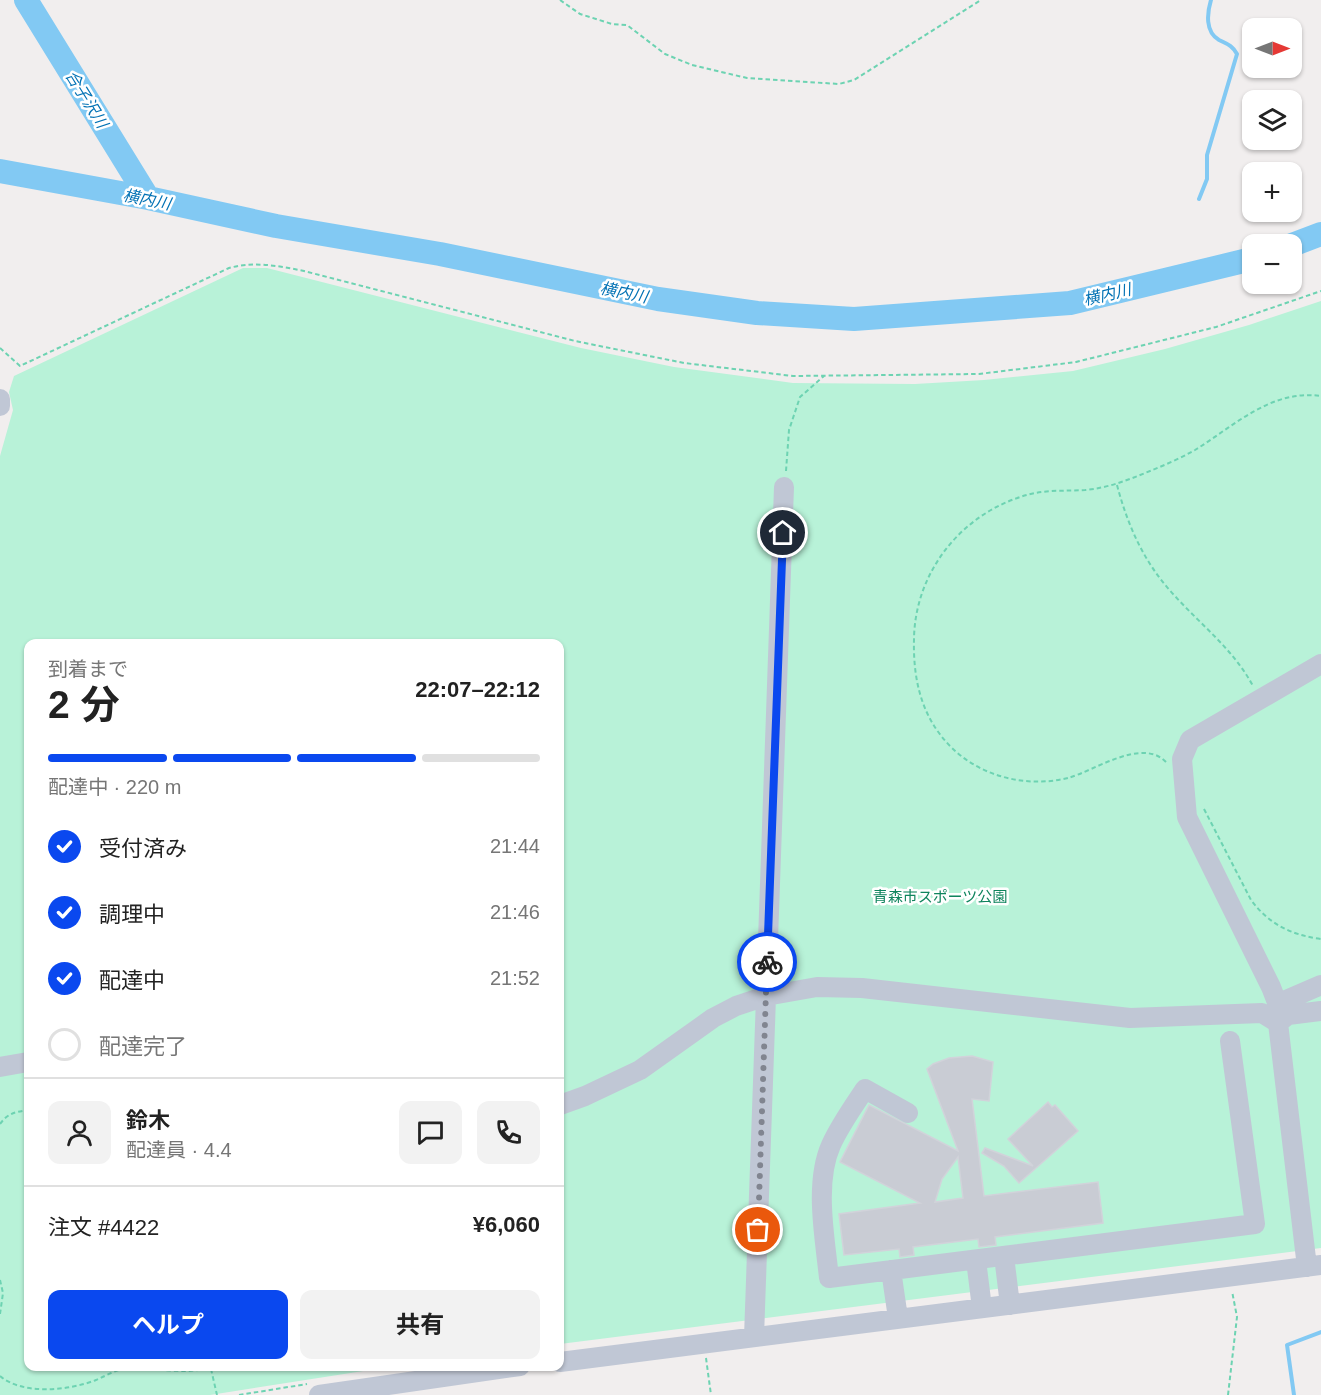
<!DOCTYPE html>
<html lang="ja">
<meta charset="utf-8">
<style>
:root{--surface:#fff;--page:#f2f2f2;--text:#222;--muted:#767676;--line:#e0e0e0;--accent:#0a48ef}
body{margin:0;font-family:Arial,"Noto Sans JP",sans-serif;background:var(--page);color:var(--text);height:100vh;display:flex;flex-direction:column;font-size:22px;white-space:nowrap}
*{box-sizing:border-box;margin:0}
p{font-size:20px;color:var(--muted)}
.icon{flex:none;width:33px;height:33px;fill:none;stroke:currentColor;stroke-width:2;stroke-linecap:round;stroke-linejoin:round}
.map{position:relative;flex:1;overflow:hidden}
.details{position:absolute;left:24px;top:639px;width:540px;height:732px;display:flex;flex-direction:column;background:var(--surface);border-radius:12px;box-shadow:0 2px 4px #0004}
.details>*{flex:none}
.needle{width:39px;rotate:90deg}
.controls{position:absolute;left:1242px;top:18px;display:grid;gap:12px}
.controls a{display:grid;place-items:center;width:60px;height:60px;border-radius:12px;background:var(--surface);box-shadow:0 2px 4px #0004;font-size:30px}
.pin{position:absolute;display:grid;place-items:center;width:51px;height:51px;color:#fff;margin:-26px;border:3px solid #fff;border-radius:50%;box-shadow:0 2px 6px #0007}
.courier{position:absolute;display:grid;place-items:center;width:60px;height:60px;margin:-30px;border:4px solid #0a48ef;border-radius:50%;background:#fff;color:#222;box-shadow:0 2px 8px #0007}
.headline em{font-style:normal;font-weight:700}
.headline div{display:flex;flex-direction:column-reverse}
.headline{display:flex;align-items:center;justify-content:space-between;height:102px;padding:0 24px}
h1{font-size:39px;font-weight:700;line-height:45px}
.bar{display:grid;grid-template-columns:repeat(4,1fr);gap:9px 6px;align-content:center;height:72px;padding:0 24px}
.bar i{height:8px;border-radius:4px;background:var(--line)}
.bar .current{background:var(--accent)}
.bar p{grid-column:span 4}
.line{display:flex;align-items:center;gap:15px;padding:0 24px;border-top:2px solid var(--line)}
.line div{flex:1}
.round{display:grid;place-items:center;flex:none;width:63px;height:63px;border-radius:12px;background:var(--page)}
ol{padding:0 24px;list-style:none}
li{display:flex;align-items:center;gap:18px;height:66px}
li p{margin-inline-start:auto}
li .icon{padding:6px;border-radius:50%;background:var(--accent);color:#fff;stroke-width:4}
li:last-child{color:var(--muted)}
li i{width:33px;height:33px;border:3px solid var(--line);border-radius:50%}
.primary-button{display:flex;gap:12px;margin-top:auto;padding:12px 24px}
.primary-button a{flex:1;height:69px;border-radius:12px;background:var(--accent);color:#fff;font-size:24px;font-weight:700;line-height:69px;text-align:center}
.primary-button a+a{background:var(--page);color:var(--text)}
.map>svg:first-child{display:block}
</style>
<div class="map">
<svg width="1321" height="1395" viewBox="0 0 1321 1395">
<rect width="100%" height="100%" fill="#f1eeee"/>
<path fill="#b8f2d8" d="M243,268H267L581,348L674,367L793,383L915,384L984,380L1073,371L1165,349L1249,325L1321,301V1248L560,1344V644H28V1366L389,1367L210,1395H0V456L13,410L9,392L14,376Z"/>
<g fill="none" stroke-linecap="round" stroke-linejoin="round">
<path stroke="#82c9f3" stroke-width="4" d="M1199,199L1207,179V155L1237,54C1232,45 1227,44 1219,40C1205,32 1207,13 1211,0
M1294,1395L1287,1345L1321,1332"/>
<path stroke="#82c9f3" stroke-width="24" d="M26,0L148,198
M0,171L148,198L276,226L440,254L658,299L757,313L854,319L1070,303L1252,259
M1292,245L1321,234"/>
</g>
<path fill="#c9ccd4" stroke="#d1d3da" stroke-width="1.5" fill-rule="evenodd" d="M972,1056L993,1062L989,1101L972,1099L984,1196L1098,1182L1103,1223L995,1237L996,1245L979,1247L978,1239L913,1247L914,1255L900,1257L899,1249L844,1255L839,1214L920,1203L840,1162L869,1105L958,1151L927,1069L933,1064L949,1058ZM958,1157L963,1198L935,1202L942,1179Z
M1048,1102L1052,1107L1055,1105L1078,1131L1019,1183L1004,1166L982,1153L985,1148L1033,1166L1008,1139Z"/>
<g fill="none" stroke-linecap="round" stroke-linejoin="round">
<path stroke="#6dd3b2" stroke-width="2" stroke-dasharray="4.5 3" stroke-linecap="butt" d="M560,0L580,14L612,24L627,25L665,54L692,65L747,78L839,84L854,80L981,0
M0,348L20,366L229,268C255,261 279,266 304,271L575,341L684,363L793,376L979,374L1076,362L1216,327L1321,291
M786,471L789,430L800,397L824,376
M1117,485C1128,527 1145,564 1174,595C1202,626 1233,649 1253,686
M1166,762C1142,737 1094,771 1068,778C1027,788 981,777 951,747C921,717 913,679 914,639C915,569 966,508 1035,493C1051,490 1068,491 1085,490C1108,488 1128,480 1150,471C1165,465 1181,458 1195,450C1234,426 1271,389 1321,396
M1204,809L1251,900C1269,924 1291,935 1321,939
M0,1124C8,1113 15,1112 28,1110
M0,1280L3,1293L0,1314
M706,1358L711,1395
M211,1369L217,1395
M0,1376C22,1395 68,1391 96,1380C108,1375 116,1369 130,1368C148,1368 167,1371 185,1371C199,1371 213,1367 226,1366
M239,1395L307,1384
M1228,1395L1237,1317L1232,1291"/>
<path stroke="#c0c7d5" stroke-width="20" d="M0,399V406
M1277,1004L1321,985
M1283,1018L1271,987L1187,817L1182,759L1190,740L1321,664
M0,1067L28,1062
M560,1105L585,1096L640,1070L713,1018L736,1006L766,996L817,987L862,988L1130,1018L1262,1013L1278,1023
M908,1113L865,1089C853,1107 840,1125 831,1145C814,1183 825,1238 829,1278L1255,1224L1230,1041
M1004,1256L1010,1305
M976,1260L982,1308
M1307,1267L1278,1023L1288,1015L1321,1011
M891,1270L898,1318
M754,1337L784,487
M560,1362L1321,1265
M319,1395L520,1366"/>
</g>
<g fill="none" stroke-linecap="round" stroke-linejoin="round">
<path stroke="#818590" stroke-width="6" stroke-dasharray="0 10.8" d="M758,1230L767,962"/>
<path stroke="#0a48ef" stroke-width="8" d="M767,962L783,533"/>
</g>
<g text-anchor="middle" stroke-width="5" stroke-linejoin="round" paint-order="stroke">
<g font-size="15" fill="#0f845d" stroke="#fff">
<text x="940" y="902">青森市スポーツ公園</text>
</g>
<g font-size="16" font-style="italic" fill="#0171b4" stroke="#fff">
<text transform="translate(87 99) rotate(58)" y="6">合子沢川</text>
<text transform="translate(147 199) rotate(11)" y="6">横内川</text>
<text transform="translate(624 292) rotate(11)" y="6">横内川</text>
<text transform="translate(1107 294) rotate(-13)" y="6">横内川</text>
</g>
</g>
</svg>
<div class="controls">
<a><svg class="needle" viewBox="-14 -14 28 28"><path d="M0-13l5 13h-10z" fill="#e53935"/><path d="M0 13l5-13h-10z" fill="#767676"/></svg></a>
<a><svg class="icon" aria-label="layers" viewBox="0 0 24 24"><path d="M12 4l9 5-9 5-9-5zM3 14l9 5 9-5"/></svg></a>
<a>+</a>
<a>−</a>
</div>
<div class="pin" style="left:758px;top:1230px;background:#ea580c"><svg class="icon" aria-label="bag" viewBox="0 0 24 24"><path d="M5 8h14l-1 12H6zM9 8a3 3 0 0 1 6 0"/></svg></div>
<div class="pin" style="left:783px;top:533px;background:#1f2937"><svg class="icon" aria-label="home" viewBox="0 0 24 24"><path d="M3 11l9-7 9 7M6 9v11h12V9"/></svg></div>
<div class="courier" style="left:767px;top:962px"><svg class="icon" aria-label="bike" viewBox="0 0 24 24"><circle cx="6" cy="16" r="4"/><circle cx="18" cy="16" r="4"/><path d="M6 16l4-8h5l3 8M10 8l3 8H6M13 5h3"/></svg></div>
<section class="details">
<div class="headline"><div><h1>2 分</h1><p>到着まで</p></div><em>22:07–22:12</em></div>
<div class="bar"><i class="current"></i><i class="current"></i><i class="current"></i><i></i><p>配達中 · 220 m</p></div>
<ol>
<li><svg class="icon" aria-label="check" viewBox="0 0 24 24"><path d="M5 12l5 5 9-10"/></svg>受付済み<p>21:44</p></li>
<li><svg class="icon" aria-label="check" viewBox="0 0 24 24"><path d="M5 12l5 5 9-10"/></svg>調理中<p>21:46</p></li>
<li><svg class="icon" aria-label="check" viewBox="0 0 24 24"><path d="M5 12l5 5 9-10"/></svg>配達中<p>21:52</p></li>
<li><i></i>配達完了</li>
</ol>
<div class="line" style="height:108px"><a class="round"><svg class="icon" aria-label="person" viewBox="0 0 24 24"><circle cx="12" cy="8" r="4"/><path d="M4 21q1-7 8-7t8 7"/></svg></a><div><b>鈴木</b><p>配達員 · 4.4</p></div><a class="round"><svg class="icon" aria-label="chat" viewBox="0 0 24 24"><path d="M4 5h16v11H9l-5 4z"/></svg></a><a class="round"><svg class="icon" aria-label="phone" viewBox="0 0 24 24"><path d="M5 4h4l2 5-3 2q2 4 5 5l2-3 5 2v4C11 20 4 13 5 4z"/></svg></a></div>
<div class="line" style="height:78px"><div>注文 #4422</div><b>¥6,060</b></div>
<div class="primary-button"><a>ヘルプ</a><a>共有</a></div>
</section>
</div>
